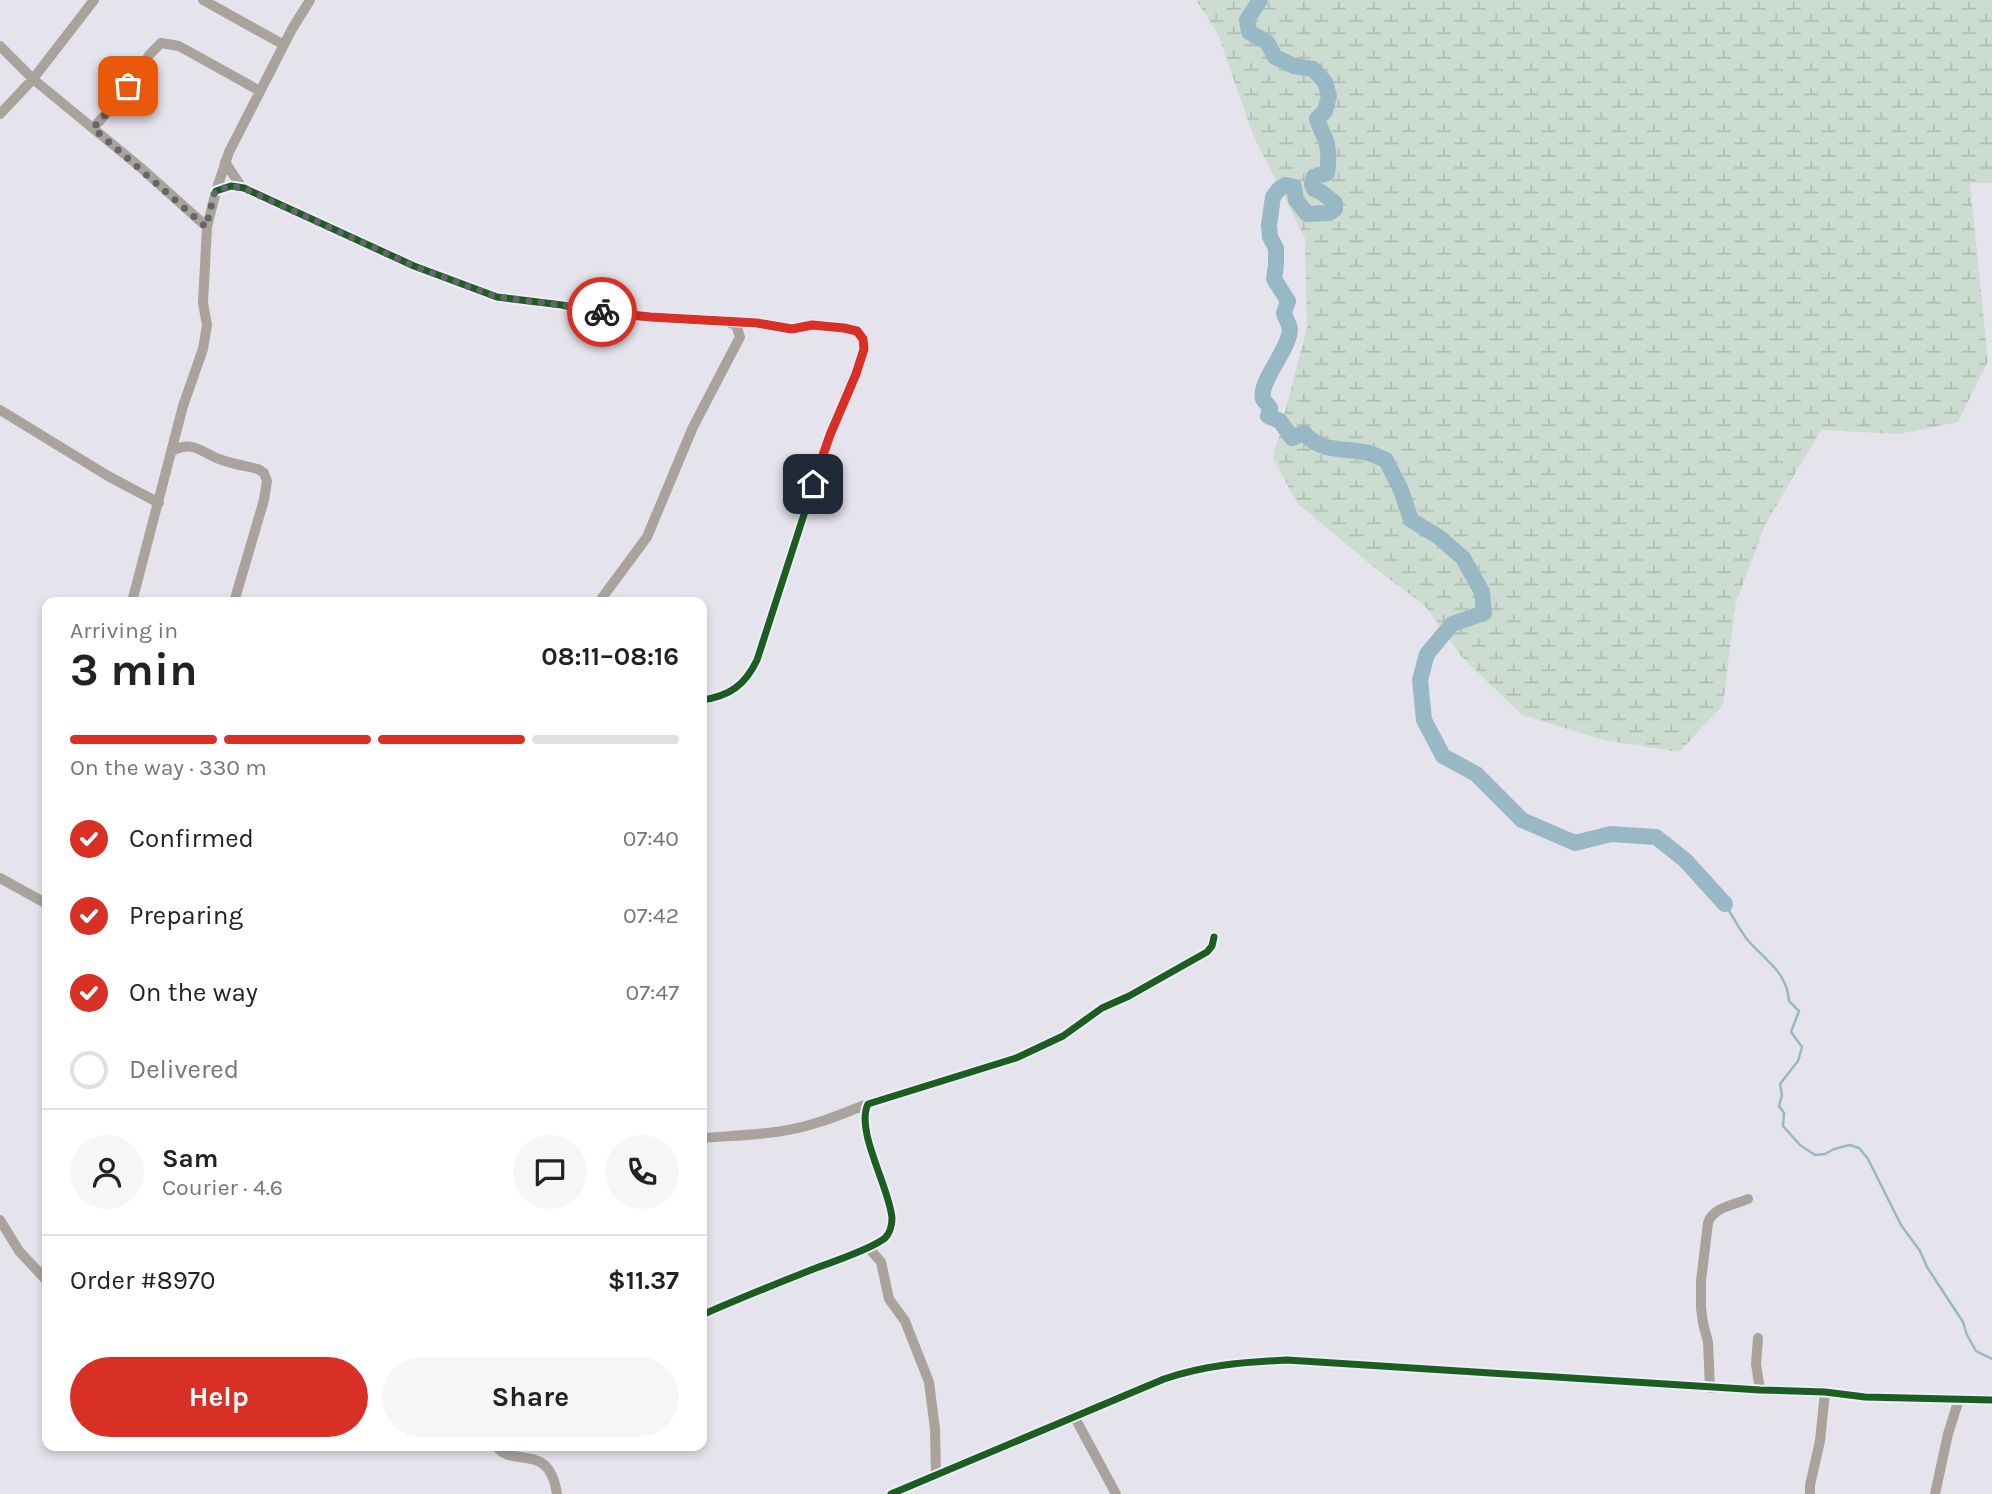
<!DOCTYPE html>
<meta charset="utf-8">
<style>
:root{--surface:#fff;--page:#f6f6f6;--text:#222;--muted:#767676;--line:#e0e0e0;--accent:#d93025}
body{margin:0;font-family:Karla,sans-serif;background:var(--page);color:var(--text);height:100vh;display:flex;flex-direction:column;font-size:26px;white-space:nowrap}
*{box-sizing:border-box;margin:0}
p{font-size:23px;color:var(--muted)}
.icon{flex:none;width:38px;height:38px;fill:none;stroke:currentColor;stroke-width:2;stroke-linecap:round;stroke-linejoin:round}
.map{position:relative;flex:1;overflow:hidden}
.drawer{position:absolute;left:42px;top:597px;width:665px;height:854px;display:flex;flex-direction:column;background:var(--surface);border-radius:14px;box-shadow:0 4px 10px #0003}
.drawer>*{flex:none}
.pin{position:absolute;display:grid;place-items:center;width:60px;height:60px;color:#fff;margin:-30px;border-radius:14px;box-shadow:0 4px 10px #0006}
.courier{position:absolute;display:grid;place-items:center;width:70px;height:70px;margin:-35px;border:5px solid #d93025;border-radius:50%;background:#fff;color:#222;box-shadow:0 2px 9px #0007}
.summary em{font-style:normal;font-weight:700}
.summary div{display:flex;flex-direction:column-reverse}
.summary{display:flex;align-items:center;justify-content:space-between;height:119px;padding:0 28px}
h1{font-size:46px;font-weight:700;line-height:52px}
.bar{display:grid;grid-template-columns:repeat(4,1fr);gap:10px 7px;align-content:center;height:84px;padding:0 28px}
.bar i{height:9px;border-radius:5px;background:var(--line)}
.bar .current{background:var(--accent)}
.bar p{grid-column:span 4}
.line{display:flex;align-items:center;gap:18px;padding:0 28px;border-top:2px solid var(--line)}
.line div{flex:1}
.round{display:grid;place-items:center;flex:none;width:74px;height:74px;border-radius:37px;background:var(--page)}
ol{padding:0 28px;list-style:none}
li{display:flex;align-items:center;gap:21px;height:77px}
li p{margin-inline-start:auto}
li .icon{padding:7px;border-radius:50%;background:var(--accent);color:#fff;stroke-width:4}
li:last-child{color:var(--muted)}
li i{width:38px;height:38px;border:4px solid var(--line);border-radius:50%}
.primary-button{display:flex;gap:14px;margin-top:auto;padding:14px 28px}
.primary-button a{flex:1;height:80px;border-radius:42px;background:var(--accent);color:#fff;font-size:28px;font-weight:700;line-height:80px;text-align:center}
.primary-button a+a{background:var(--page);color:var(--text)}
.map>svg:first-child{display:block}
</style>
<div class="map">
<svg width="1992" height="1494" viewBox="0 0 1992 1494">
<defs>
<pattern id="wetland-marsh" width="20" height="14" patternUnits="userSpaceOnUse" patternTransform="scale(1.75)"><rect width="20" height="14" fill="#ccdcd1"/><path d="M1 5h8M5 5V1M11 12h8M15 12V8" fill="none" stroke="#afbcb3"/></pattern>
</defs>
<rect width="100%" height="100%" fill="#e5e4ec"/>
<path fill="url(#wetland-marsh)" d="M1196,0H1992V183H1970L1988,361L1958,422L1899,434L1821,430L1765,525L1735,606L1723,705L1679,752L1604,740L1522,715L1462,657L1425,606L1375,568L1297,503L1273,458L1307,327L1305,238L1253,135L1218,34Z"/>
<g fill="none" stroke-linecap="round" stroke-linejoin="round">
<path stroke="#99b8c6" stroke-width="2.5" d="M1725,904C1732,915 1738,927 1746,938C1764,960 1787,971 1789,1001L1799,1011L1791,1032L1802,1047L1798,1061L1780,1084L1782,1095L1779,1106L1784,1113L1783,1126L1800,1145L1815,1155L1825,1154L1834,1149L1850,1145L1859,1148L1868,1159L1901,1225L1920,1251L1927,1267L1963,1322L1967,1335L1976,1351L1992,1359"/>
<path stroke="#99b8c6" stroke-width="16" d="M1260,0L1247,20L1249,32L1267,42L1275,57L1294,66L1313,69L1325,82L1329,96L1325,111L1317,119C1319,126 1321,129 1324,136C1329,145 1329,163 1327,173L1314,177L1312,184L1314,189L1321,192L1335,203V209L1329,213L1307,214L1296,200L1294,187L1286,185L1279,189L1273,197L1269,225L1270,237L1276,248V265L1274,279L1288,301L1284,313C1285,317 1289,324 1290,329C1290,349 1258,382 1263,399C1265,402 1268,405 1270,408L1268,416L1280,421L1292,438L1304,433C1320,452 1342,448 1364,452C1371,453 1379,457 1386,460L1401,490L1411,520L1439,537L1463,558L1482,592L1484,613L1452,624L1427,654L1420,680L1424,720L1443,756L1476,774L1522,820L1575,843L1611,834L1656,837L1685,860L1725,904"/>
<path stroke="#aaa39b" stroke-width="10" d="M203,0L284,45
M0,46L33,79L140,167L207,227L203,303L207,325L203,349L183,406L132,602
M0,114L33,79L94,0
M93,128L117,102L150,54L161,43L179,46L260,91
M225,162L242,188
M216,191L231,186L244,188L414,266L497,297L562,305L593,312L650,317L757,323L792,329L812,325L844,328L857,331L863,339L864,349L856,374L830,434L757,660C745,685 730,696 702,700
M207,227L216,191L229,152L292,29L310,0
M0,410L108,476L159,503
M172,451C193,440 201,452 219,459C232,464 246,466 258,469L264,473L267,481L264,500L234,602
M599,602L647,537L693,427L740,337L736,325L728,322
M0,878L47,904
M702,1138C739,1135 780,1135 816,1123C834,1118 851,1110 868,1104
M0,1220L19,1251L47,1281
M868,1247L881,1262L889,1299L905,1321L929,1382L935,1429L936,1474
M702,1315C740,1298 778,1283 816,1268C833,1262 873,1248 885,1238C890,1233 892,1224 892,1218C889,1186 855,1131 868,1104L1016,1058L1063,1036L1102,1008L1129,996L1207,952L1212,946L1214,937
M1758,1338L1756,1364L1760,1390
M1710,1388L1708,1342L1703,1323L1701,1308V1281L1708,1223C1713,1207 1734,1205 1748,1199
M1074,1416L1116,1494
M496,1446C512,1469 549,1440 557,1494
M891,1494L1164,1379C1205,1365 1244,1362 1287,1360L1760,1390L1825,1392L1865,1397L1992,1400
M1810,1494V1485L1820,1441L1825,1392
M1935,1494L1948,1434L1959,1399"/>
<defs>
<path id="cycleway" d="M216,191L231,186L244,188L414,266L497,297L562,305L593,312L650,317L757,323L792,329L812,325L844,328L857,331L863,339L864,349L856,374L830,434L757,660C745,685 730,696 702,700
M702,1315C740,1298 778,1283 816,1268C833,1262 873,1248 885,1238C890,1233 892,1224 892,1218C889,1186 855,1131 868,1104L1016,1058L1063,1036L1102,1008L1129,996L1207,952L1212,946L1214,937
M891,1494L1164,1379C1205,1365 1244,1362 1287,1360L1760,1390L1825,1392L1865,1397L1992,1400"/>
</defs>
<use href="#cycleway" stroke="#f0edfe" stroke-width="11"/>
<use href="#cycleway" stroke="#1b5e20" stroke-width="7"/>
</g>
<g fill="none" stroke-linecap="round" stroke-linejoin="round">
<path stroke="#66656b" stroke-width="7" stroke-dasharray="0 12.6" d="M128,86L117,102L93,128L206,227L215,191L231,186L243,188L414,266L497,297L562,305L602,312"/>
<path stroke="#d93025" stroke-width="9" d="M602,312L650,317L757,323L792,329L812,325L844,328L857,331L863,339L864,349L856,374L830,435L813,484"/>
</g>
</svg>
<div class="pin" style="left:128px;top:86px;background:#ea580c"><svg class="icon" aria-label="bag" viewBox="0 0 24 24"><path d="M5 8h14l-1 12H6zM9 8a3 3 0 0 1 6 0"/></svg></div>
<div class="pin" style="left:813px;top:484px;background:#1f2937"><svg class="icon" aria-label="home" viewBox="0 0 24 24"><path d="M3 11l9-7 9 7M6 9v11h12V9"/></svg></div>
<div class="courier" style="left:602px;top:312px"><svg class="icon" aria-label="bike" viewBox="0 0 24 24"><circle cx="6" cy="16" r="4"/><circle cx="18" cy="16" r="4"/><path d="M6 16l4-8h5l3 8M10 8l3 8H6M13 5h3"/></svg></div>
<section class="drawer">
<div class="summary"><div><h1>3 min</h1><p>Arriving in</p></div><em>08:11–08:16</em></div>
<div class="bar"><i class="current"></i><i class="current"></i><i class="current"></i><i></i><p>On the way · 330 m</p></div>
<ol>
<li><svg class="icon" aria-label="check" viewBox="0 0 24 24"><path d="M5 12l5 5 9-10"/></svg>Confirmed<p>07:40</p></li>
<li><svg class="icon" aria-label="check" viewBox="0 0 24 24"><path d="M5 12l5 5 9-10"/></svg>Preparing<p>07:42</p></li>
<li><svg class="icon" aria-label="check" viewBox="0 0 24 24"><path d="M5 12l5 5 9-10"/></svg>On the way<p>07:47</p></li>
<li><i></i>Delivered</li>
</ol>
<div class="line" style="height:126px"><a class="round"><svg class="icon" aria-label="person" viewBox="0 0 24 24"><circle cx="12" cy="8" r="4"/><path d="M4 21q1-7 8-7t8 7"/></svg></a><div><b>Sam</b><p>Courier · 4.6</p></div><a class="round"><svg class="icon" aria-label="chat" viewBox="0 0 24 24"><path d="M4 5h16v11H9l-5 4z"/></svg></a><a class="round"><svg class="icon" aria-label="phone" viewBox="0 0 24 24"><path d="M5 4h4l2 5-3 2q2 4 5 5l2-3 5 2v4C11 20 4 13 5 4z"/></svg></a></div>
<div class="line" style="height:91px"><div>Order #8970</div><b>$11.37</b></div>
<div class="primary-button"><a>Help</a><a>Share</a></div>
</section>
</div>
